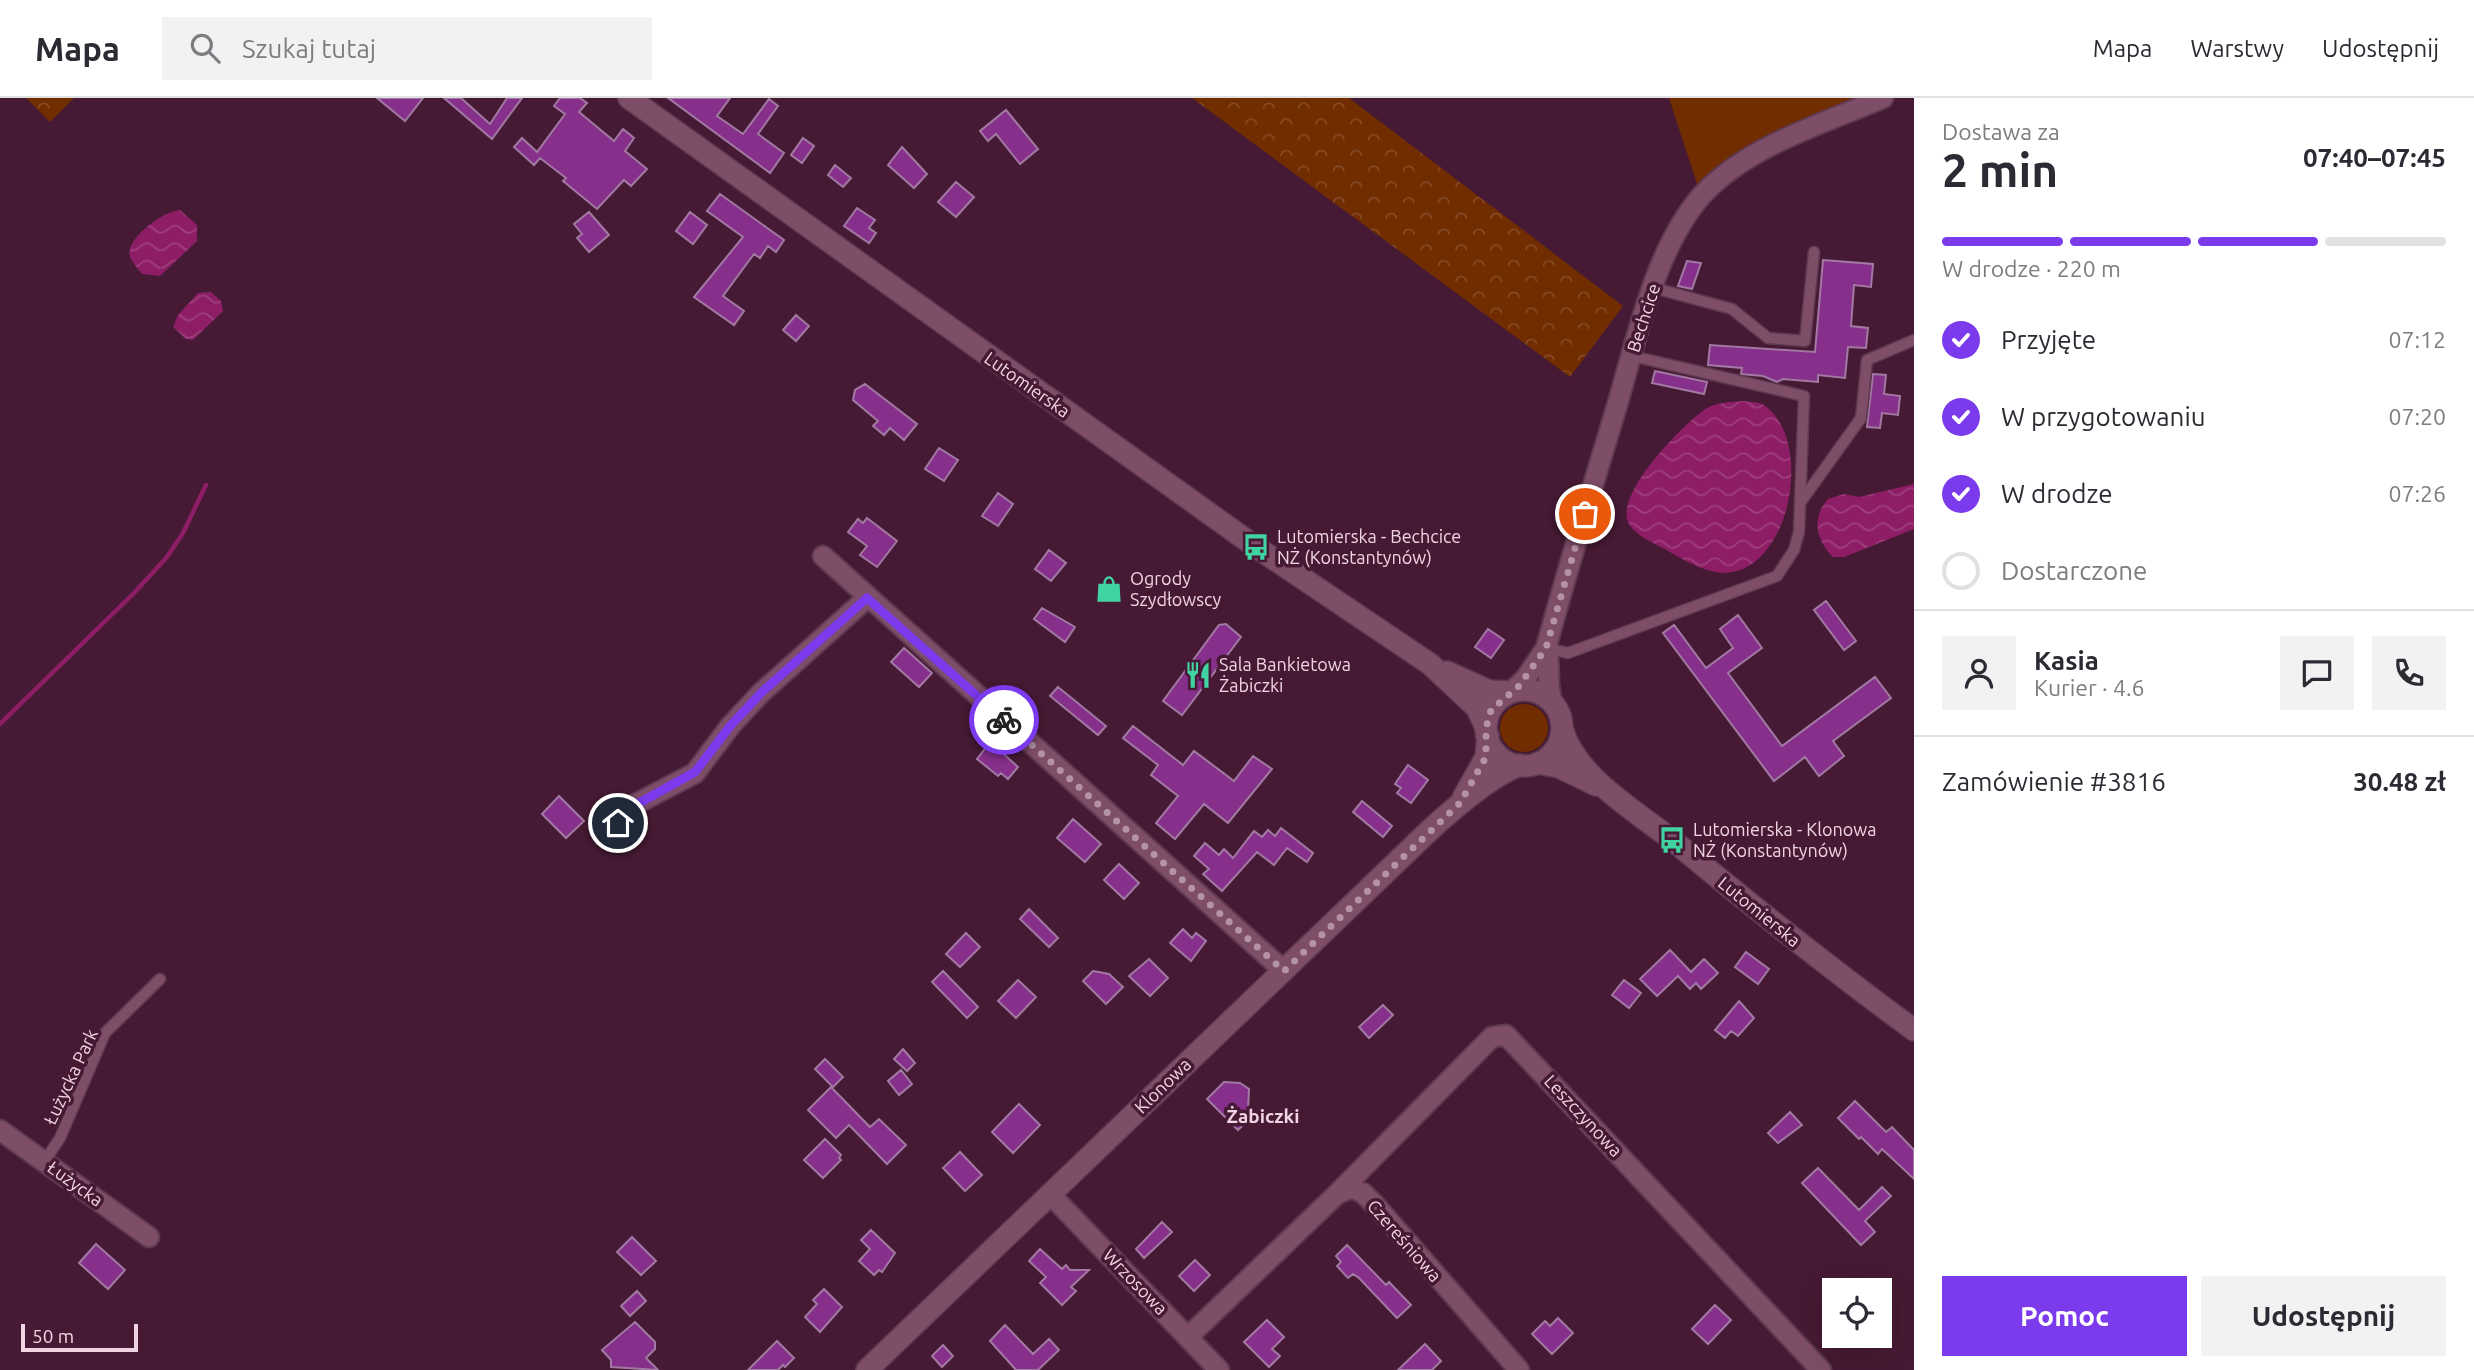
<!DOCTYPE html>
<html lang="pl">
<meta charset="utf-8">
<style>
:root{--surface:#fff;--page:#f2f2f3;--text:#2b2b33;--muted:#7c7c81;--line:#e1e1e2;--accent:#7c3aed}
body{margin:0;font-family:Ubuntu,sans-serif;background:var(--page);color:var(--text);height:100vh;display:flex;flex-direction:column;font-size:26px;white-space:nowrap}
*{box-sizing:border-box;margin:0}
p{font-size:23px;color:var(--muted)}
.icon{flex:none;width:38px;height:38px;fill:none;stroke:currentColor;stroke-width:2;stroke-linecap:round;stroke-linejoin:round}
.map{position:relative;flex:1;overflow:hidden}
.details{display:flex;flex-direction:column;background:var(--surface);width:560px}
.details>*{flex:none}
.buttons{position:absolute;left:1822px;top:1180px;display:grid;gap:14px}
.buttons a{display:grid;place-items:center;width:70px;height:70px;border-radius:0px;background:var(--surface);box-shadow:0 7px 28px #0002;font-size:35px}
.scale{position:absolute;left:21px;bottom:18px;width:117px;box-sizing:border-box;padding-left:7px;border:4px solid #f1d4e3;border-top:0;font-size:19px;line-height:24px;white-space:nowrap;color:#f1d4e3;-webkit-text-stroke:5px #461a34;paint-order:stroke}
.pin{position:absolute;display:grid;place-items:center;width:60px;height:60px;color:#fff;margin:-30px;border:4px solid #fff;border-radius:50%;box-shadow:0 2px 7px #0007}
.courier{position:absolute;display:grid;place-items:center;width:70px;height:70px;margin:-35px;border:5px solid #7c3aed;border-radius:50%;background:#fff;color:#222;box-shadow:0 2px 9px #0007}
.head em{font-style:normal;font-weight:600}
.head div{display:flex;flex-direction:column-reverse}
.head{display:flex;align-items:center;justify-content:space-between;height:119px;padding:0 28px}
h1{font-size:46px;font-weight:600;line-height:52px}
.bar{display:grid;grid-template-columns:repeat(4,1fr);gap:10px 7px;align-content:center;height:84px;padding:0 28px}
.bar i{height:9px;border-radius:5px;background:var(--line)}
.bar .on{background:var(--accent)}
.bar p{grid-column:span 4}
.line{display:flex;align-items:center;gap:18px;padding:0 28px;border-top:2px solid var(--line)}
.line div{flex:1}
.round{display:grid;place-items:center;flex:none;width:74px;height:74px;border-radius:0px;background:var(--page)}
ol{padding:0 28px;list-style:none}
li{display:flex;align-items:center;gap:21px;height:77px}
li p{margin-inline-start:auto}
li .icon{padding:7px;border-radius:50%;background:var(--accent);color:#fff;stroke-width:4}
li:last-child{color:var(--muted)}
li i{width:38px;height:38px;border:4px solid var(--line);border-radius:50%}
.cta{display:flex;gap:14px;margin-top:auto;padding:14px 28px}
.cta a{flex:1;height:80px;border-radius:0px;background:var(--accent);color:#fff;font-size:28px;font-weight:600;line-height:80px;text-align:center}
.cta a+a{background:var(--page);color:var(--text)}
header{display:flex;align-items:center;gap:42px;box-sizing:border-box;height:98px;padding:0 35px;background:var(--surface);border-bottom:2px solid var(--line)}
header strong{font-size:33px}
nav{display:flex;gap:38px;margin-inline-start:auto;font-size:24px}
.search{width:490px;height:63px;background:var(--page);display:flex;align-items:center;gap:18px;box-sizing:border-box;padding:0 24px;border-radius:0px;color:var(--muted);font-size:26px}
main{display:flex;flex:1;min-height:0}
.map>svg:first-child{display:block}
</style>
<header>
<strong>Mapa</strong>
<div class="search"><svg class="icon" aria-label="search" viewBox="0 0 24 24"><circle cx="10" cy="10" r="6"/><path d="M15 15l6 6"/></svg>Szukaj tutaj</div>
<nav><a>Mapa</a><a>Warstwy</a><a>Udostępnij</a></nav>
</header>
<main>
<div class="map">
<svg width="1914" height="1272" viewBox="0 0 1914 1272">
<defs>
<pattern id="forest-crowns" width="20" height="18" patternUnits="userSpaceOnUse" patternTransform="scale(1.75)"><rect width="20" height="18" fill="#712c00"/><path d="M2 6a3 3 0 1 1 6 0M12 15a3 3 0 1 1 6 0" fill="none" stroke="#864a25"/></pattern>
<pattern id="water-waves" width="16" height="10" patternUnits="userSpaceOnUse" patternTransform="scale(1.75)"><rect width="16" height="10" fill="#8d1e66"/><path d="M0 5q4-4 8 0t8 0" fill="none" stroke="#9e3e7c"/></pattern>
</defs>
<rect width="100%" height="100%" fill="#461a34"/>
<path fill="#712c00" d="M1669,0H1860L1698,89Z
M1500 630a24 24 0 1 1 48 0a24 24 0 1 1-48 0Z"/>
<path fill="url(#forest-crowns)" d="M26,0H74L50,24Z
M1192,0H1349L1623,208L1570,279Z"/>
<path fill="url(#water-waves)" d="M180,112L197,127V143L160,178L142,176C137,169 127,160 130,152C133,135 165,113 180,112Z
M211,194L221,203L223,213L193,242L186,241L173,229L178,217L198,195Z
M1744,303C1750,304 1759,304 1764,307C1818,345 1787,487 1715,474C1694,470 1675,456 1657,447C1647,442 1632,434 1628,424C1616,394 1684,325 1707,310C1718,304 1732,304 1744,303Z
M1914,386V431L1844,459H1833C1816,442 1811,421 1828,401L1844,396L1859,399Z"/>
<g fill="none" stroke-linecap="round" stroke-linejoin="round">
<path stroke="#8d1e66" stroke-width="4.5" d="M0,626L134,495L167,459L183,435L206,387"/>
</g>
<path fill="#86308b" stroke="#a179a2" stroke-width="2" d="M377,0H423L405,23Z
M444,0H461L490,26L507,0H522L492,41Z
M560,0H580L587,5L579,14L614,43L623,31L634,40L625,53L647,71L631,88L624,82L597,111L563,83L566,80L540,60L534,67L514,49L522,40L537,54L565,16L554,8Z
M668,0H730L717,18L743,36L769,1L778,8L758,36L784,55L770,75Z
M1006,12L1038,51L1020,66L996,36L988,43L980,33Z
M803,40L814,48L802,65L791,57Z
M902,49L927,76L914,90L888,67Z
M835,67L851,80L843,89L828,77Z
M956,84L974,99L956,119L938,104Z
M720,96L784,142L776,154L768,148L760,160L754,156L723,198L744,213L734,227L694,199L743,139L707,113Z
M857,110L875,122L869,130L876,135L869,145L844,128Z
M589,114L609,137L589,154L577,140L582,136L574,126Z
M690,114L707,127L693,146L676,133Z
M1823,162L1873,166L1871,189L1854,187L1851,228L1868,230L1866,250L1848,249L1845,280L1818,277V284L1783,281L1777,284L1763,278L1741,276L1742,270L1708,267L1710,247L1815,254Z
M1687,163L1701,165L1692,191L1678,188Z
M796,217L809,228L796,243L783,232Z
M1655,273L1707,284L1704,296L1652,285Z
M1873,276L1886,277L1884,296L1900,298L1898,317L1882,315L1880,330L1867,329Z
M865,286L917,326L904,342L890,330L884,337L873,328L878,323L853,302L855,292Z
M939,350L958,362L944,383L925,371Z
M998,395L1013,406L998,428L982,418Z
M867,420L897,443L877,469L860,457L867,448L848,434L858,421L863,425Z
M1049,452L1066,465L1051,483L1035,471Z
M1826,503L1856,543L1844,552L1814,512Z
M1042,510L1075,529L1065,544L1034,521Z
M1738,517L1762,550L1728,575L1782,648L1875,579L1891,600L1833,643L1844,658L1819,678L1805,659L1774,683L1663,535L1674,527L1706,570L1733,550L1720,531Z
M1226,526L1241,539L1182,617L1163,603L1219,527Z
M1488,531L1504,542L1491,560L1475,549Z
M904,550L932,575L919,589L891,564Z
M1058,589L1106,628L1098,637L1050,598Z
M1133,628L1183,667L1194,653L1234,683L1253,658L1272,671L1228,725L1204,706L1175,741L1156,725L1178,698L1151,677L1158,667L1123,640Z
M987,648L993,653L996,649L1018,669L1008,681L1001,675L998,678L977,661Z
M1408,667L1428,682L1411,705L1397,695L1401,690L1395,686Z
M559,698L584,723L566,740L542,716Z
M1362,703L1392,728L1383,739L1353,714Z
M1073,721L1101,746L1085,764L1057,740Z
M1281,730L1313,755L1307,764L1287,750L1274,767L1257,754L1222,793L1203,776L1209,771L1194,758L1205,745L1219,757L1224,751L1233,760L1254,733L1262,739L1268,732L1275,738Z
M1119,766L1139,785L1124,801L1104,782Z
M1029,811L1058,840L1049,849L1020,821Z
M1183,831L1192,840L1196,835L1206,843L1191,863L1170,845Z
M966,835L980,849L960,869L946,856Z
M1670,852L1691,874L1704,861L1718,875L1701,891L1696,885L1690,891L1678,878L1657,898L1640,881Z
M1746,854L1769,871L1758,886L1735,869Z
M1149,861L1168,880L1150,898L1129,878Z
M943,873L978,909L967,920L932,884Z
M1093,873L1109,876L1123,889L1106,906L1083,883Z
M1018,882L1036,899L1016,920L998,903Z
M1624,882L1641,895L1629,910L1612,897Z
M1739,903L1754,920L1738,938L1731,933L1725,940L1715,932Z
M1383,907L1393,917L1369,940L1359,929Z
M903,951L915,965L907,973L894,961Z
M825,961L843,979L833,989L815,971Z
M901,972L912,986L899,997L888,983Z
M1224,984L1240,985L1249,991L1248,1012L1253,1017L1238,1032L1207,1001Z
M831,989L870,1029L879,1021L906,1047L887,1066L849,1027L836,1040L808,1012Z
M1855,1003L1886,1034L1892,1029L1914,1052V1081L1882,1051L1878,1056L1861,1039L1859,1041L1838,1020Z
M1019,1006L1040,1027L1013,1055L992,1034Z
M1790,1014L1802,1027L1778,1045L1768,1035Z
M825,1041L841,1057L839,1060L841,1062L823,1080L804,1062Z
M960,1054L982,1077L965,1093L943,1070Z
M1818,1070L1859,1112L1882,1089L1891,1098L1865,1123L1875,1134L1861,1147L1802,1085Z
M1162,1124L1172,1134L1144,1160L1136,1151Z
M871,1132L895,1155L882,1174L879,1172L874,1177L859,1163L870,1151L861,1142Z
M632,1139L656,1163L641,1177L617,1154Z
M96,1146L125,1172L108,1191L79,1165Z
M1347,1147L1386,1187L1389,1184L1411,1207L1397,1220L1359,1180L1353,1176L1348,1180L1337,1168L1341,1164L1336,1158Z
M1040,1151L1062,1171L1066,1167L1070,1172H1089L1071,1189L1076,1193L1062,1207L1040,1185L1046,1179L1029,1163Z
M1195,1162L1210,1177L1194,1193L1179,1178Z
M824,1191L842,1209L820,1234L805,1219L817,1206L813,1202Z
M637,1193L646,1203L630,1218L621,1208Z
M1715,1207L1731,1222L1708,1246L1692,1231Z
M1558,1220L1573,1235L1552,1256L1532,1236L1545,1223L1550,1228Z
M1267,1222L1284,1239L1272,1251L1280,1258L1269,1269L1244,1244Z
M635,1224L655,1244V1251L646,1260L658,1272L611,1269V1262L602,1252Z
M1005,1227L1033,1256L1049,1241L1059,1252L1038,1272H1016L990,1243Z
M777,1243L794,1260L785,1269L783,1267L778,1272H748Z
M1425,1246L1441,1263L1432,1272H1398Z
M943,1247L953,1258L942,1269L932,1258Z"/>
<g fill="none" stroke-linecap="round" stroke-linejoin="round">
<defs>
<path id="lane" d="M1654,190L1732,211L1768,240L1805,243L1814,154
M1800,405L1861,320L1867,262L1914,242
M1546,550L1568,555L1777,478L1794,452L1799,434L1804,298L1632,258
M44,1064L60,1040L105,935L160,881"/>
<path id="street" d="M823,458L1284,873
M1546,550C1552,568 1545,586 1553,605
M1511,594L1525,581L1546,550C1567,473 1590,397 1613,321C1635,250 1655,141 1710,89C1756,45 1825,25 1883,0
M618,725L632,708L695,675L731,627L761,595L867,500
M0,1032L149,1139
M1050,1096L1219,1272
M1337,1096L1492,939L1506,937L1821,1272
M1188,1239L1337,1096L1351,1090L1363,1095L1376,1108L1519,1272"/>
<path id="secondary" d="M629,0L1256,449L1430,566L1477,610L1486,630
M1447,574L1489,593L1511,594
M1486 630a38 38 0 1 1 76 0a38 38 0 1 1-76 0Z
M1562,630C1575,679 1638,714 1676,745C1754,810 1831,871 1914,932
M1538,665L1559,669L1596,687
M1463,700L1486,659L1488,638
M867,1272L1431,731C1454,710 1491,678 1520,667"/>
</defs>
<use href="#lane" stroke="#5e3950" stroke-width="13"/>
<use href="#street" stroke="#5e3950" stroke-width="23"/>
<use href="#secondary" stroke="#5e3950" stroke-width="24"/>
<use href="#lane" stroke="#7e4d68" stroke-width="10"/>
<use href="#street" stroke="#7e4d68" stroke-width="19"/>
<use href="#secondary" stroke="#7e4d68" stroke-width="21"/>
</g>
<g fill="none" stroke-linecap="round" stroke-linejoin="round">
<path stroke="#b593a6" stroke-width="7" stroke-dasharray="0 12.6" d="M1004,622L1284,873L1460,705L1486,659V630L1491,612L1519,588L1546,550L1585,416"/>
<path stroke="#7c3aed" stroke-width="9" d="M618,725L632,709L695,674L731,627L761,595L867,500L1004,622"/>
</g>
<defs>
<symbol id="bus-bare" viewBox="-9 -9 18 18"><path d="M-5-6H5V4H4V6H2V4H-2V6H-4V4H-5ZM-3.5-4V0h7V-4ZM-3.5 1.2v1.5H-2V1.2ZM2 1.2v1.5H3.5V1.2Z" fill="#3fd4a2" stroke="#461a34" stroke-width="2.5" paint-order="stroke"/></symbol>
<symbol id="shop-bare" viewBox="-9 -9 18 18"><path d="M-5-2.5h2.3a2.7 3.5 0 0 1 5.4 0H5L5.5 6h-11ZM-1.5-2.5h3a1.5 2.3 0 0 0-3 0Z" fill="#3fd4a2" stroke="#461a34" stroke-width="2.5" paint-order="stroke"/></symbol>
<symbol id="restaurant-bare" viewBox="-9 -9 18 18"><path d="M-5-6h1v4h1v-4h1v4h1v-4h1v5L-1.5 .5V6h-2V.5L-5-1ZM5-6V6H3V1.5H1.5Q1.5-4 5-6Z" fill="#3fd4a2" stroke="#461a34" stroke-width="2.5" paint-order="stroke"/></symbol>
</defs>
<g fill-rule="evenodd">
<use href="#bus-bare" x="1237" y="430" width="38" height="38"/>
<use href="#shop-bare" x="1090" y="472" width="38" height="38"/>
<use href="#restaurant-bare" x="1179" y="558" width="38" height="38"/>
<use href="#bus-bare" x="1653" y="723" width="38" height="38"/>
</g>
<g text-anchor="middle" stroke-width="7" stroke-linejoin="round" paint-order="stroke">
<g font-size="18" fill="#f1d4e3" stroke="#461a34">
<text transform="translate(1644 220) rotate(-72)" y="6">Bechcice</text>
<text transform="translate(1027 287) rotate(35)" y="6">Lutomierska</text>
<text transform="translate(1759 814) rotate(39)" y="6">Lutomierska</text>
<text transform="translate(71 979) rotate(-65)" y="6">Łużycka Park</text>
<text transform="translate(1163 988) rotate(-44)" y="6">Klonowa</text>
<text transform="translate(1583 1018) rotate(47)" y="6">Leszczynowa</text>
<text transform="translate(75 1086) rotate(36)" y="6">Łużycka</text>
<text transform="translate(1404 1143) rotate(49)" y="6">Czereśniowa</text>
<text transform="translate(1135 1184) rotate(46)" y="6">Wrzosowa</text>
</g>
<g font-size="18" fill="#f1d4e3" stroke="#461a34" text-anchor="start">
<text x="1277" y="445">Lutomierska - Bechcice<tspan x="1277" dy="21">NŻ (Konstantynów)</tspan></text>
<text x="1130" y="487">Ogrody<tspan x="1130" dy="21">Szydłowscy</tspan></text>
<text x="1219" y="573">Sala Bankietowa<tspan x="1219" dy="21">Żabiczki</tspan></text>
<text x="1693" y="738">Lutomierska - Klonowa<tspan x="1693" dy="21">NŻ (Konstantynów)</tspan></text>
</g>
<g font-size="19" font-weight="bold" fill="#f1d4e3" stroke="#461a34">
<text x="1263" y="1025">Żabiczki</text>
</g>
</g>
</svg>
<div class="buttons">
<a><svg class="icon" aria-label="locate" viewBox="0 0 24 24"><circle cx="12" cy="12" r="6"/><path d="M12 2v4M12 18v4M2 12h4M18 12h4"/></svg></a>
</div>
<div class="scale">50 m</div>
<div class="pin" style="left:1585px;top:416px;background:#ea580c"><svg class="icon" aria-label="bag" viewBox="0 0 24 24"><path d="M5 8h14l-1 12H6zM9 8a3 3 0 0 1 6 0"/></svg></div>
<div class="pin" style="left:618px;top:725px;background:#1f2937"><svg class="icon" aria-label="home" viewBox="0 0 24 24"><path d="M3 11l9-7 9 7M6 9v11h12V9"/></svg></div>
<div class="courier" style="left:1004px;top:622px"><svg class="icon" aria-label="bike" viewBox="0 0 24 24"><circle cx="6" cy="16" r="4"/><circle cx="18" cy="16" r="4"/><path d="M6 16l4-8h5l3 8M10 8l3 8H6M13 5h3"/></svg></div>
</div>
<section class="details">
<div class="head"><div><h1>2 min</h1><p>Dostawa za</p></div><em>07:40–07:45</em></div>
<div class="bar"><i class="on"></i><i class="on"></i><i class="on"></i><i></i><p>W drodze · 220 m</p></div>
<ol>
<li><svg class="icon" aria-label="check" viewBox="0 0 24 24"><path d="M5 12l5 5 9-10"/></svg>Przyjęte<p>07:12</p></li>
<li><svg class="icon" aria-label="check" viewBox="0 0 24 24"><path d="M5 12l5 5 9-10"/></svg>W przygotowaniu<p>07:20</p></li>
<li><svg class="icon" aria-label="check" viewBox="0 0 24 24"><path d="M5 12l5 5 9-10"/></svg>W drodze<p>07:26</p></li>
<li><i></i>Dostarczone</li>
</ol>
<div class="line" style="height:126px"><a class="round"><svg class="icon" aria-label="person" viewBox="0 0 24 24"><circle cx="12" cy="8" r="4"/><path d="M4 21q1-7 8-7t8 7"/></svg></a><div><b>Kasia</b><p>Kurier · 4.6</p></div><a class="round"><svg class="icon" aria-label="chat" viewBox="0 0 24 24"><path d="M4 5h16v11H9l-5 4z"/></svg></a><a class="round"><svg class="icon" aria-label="phone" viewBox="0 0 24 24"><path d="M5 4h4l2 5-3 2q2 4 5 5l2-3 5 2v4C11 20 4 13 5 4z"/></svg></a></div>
<div class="line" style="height:91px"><div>Zamówienie #3816</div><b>30.48 zł</b></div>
<div class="cta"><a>Pomoc</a><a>Udostępnij</a></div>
</section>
</main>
